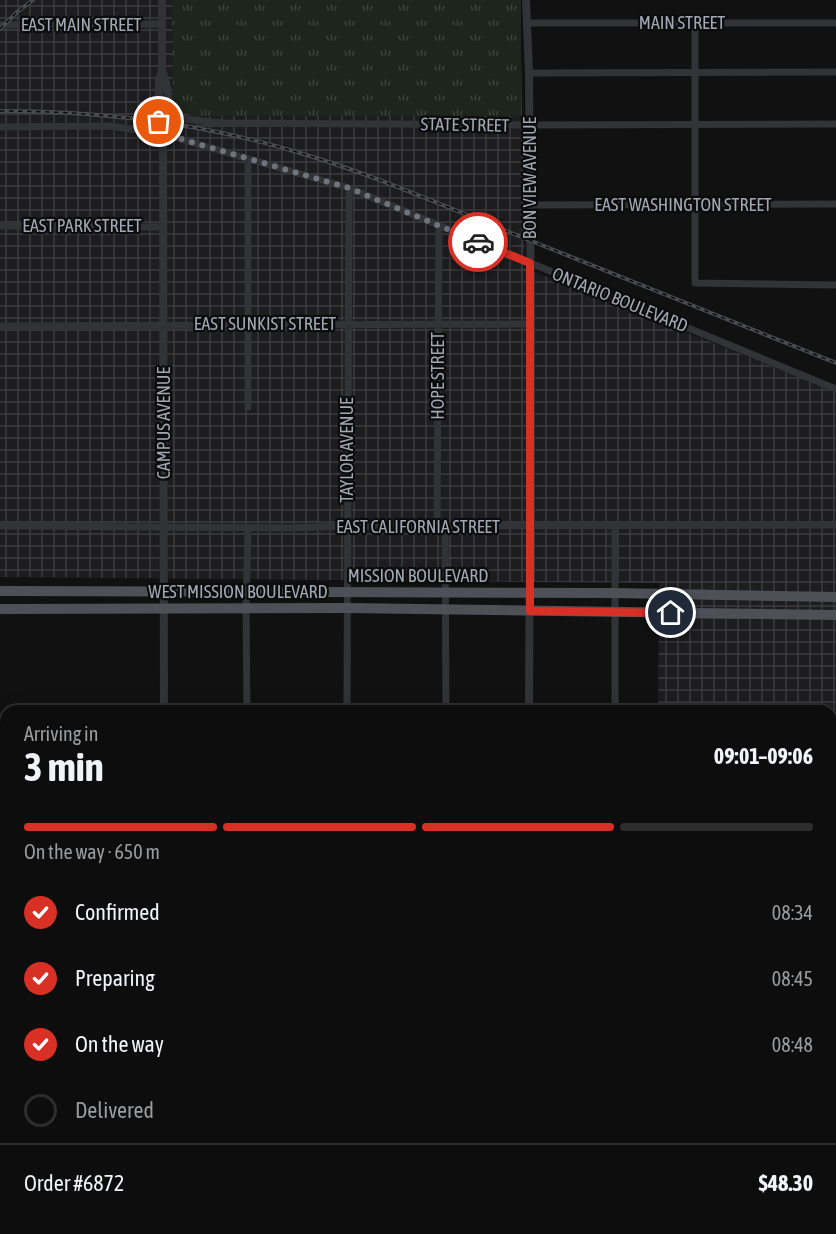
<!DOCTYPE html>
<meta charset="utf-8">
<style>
:root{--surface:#0d0d0e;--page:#161617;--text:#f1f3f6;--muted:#9a9c9e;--line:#2d2d2e;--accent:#d93025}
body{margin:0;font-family:"Asap Condensed",sans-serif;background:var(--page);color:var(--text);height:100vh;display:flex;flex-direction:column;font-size:22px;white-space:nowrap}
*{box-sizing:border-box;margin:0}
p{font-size:20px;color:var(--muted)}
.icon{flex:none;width:33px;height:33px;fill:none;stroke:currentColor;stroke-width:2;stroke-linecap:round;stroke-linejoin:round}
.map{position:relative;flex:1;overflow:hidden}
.details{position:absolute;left:0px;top:705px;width:837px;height:530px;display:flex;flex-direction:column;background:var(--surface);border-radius:18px 18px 0 0;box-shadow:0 6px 24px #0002,0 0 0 2px var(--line)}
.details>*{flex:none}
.pin{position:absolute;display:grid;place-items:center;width:51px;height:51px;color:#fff;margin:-26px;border:3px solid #fff;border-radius:50%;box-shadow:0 2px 6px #0007}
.courier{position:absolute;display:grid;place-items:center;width:60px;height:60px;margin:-30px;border:4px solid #d93025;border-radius:50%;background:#fff;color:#222;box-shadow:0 2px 8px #0007}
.overview em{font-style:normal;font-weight:700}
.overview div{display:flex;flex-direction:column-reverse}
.overview{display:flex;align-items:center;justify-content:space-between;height:102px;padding:0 24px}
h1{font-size:39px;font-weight:700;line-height:45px}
.bar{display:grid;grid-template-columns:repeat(4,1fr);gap:9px 6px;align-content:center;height:72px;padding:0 24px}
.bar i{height:8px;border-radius:4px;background:var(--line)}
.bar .active{background:var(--accent)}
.bar p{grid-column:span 4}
.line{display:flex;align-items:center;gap:15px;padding:0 24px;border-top:2px solid var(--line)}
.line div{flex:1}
ol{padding:0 24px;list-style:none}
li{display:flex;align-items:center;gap:18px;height:66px}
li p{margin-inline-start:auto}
li .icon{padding:6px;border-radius:50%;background:var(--accent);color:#fff;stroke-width:4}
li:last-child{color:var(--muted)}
li i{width:33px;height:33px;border:3px solid var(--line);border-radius:50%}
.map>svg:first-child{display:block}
</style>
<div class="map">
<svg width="836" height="1234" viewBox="0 0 836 1234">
<defs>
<pattern id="industrial-grid" width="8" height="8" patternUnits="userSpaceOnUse" patternTransform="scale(1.5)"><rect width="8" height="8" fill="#1d1d1f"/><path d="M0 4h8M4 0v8" fill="none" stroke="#3b3b3d"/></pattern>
<pattern id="grass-tufts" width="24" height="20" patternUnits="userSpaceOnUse" patternTransform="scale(1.5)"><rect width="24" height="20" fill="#1d251d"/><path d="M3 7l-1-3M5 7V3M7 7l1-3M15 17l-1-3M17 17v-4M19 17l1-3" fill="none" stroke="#3b423b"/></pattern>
</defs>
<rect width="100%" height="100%" fill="#111112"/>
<path fill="url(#industrial-grid)" d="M0,0H520L525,268L836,392V1234H0V1168L5,1167L0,1154V991L6,990V1228H831V711H658L659,583L0,577Z"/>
<path fill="url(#grass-tufts)" d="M172,0H521V114L520,116H197L173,111Z"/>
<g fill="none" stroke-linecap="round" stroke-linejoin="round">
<path stroke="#313337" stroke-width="7" d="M528,23H836
M695,23V283L836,285
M0,25L162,24
M529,73L836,72
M167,111C181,121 205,121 222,123L530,125L836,124
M0,127L110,126L163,134L349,188L836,389
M248,160V407
M530,205L836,204
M0,226L164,227
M0,326L531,324
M0,526L292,528L346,526L836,525
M437,526L439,226
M445,526L446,711
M759,710L766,711
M247,711L246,608L248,528
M347,711L349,188
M615,711V527
M831,718H836
M0,728H6
M0,828H6
M831,918L836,917
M0,929H6
M0,984H6"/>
<path stroke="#313337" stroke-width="8" d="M162,0V70L159,80L158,126L163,134
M526,0L529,73L531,324L529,711
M162,70C169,87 172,118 163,134L164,711
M137,1228V1234
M477,1228V1234
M815,1228V1234"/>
<path stroke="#4d5057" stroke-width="10" d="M0,591L615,593L836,597
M0,609L347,608L836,615"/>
<defs>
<path id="rail" d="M0,29L17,12L33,0
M0,111C102,111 202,123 300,153C378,176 453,210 529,240C631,281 734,322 836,363
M0,1165L6,1177
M0,1183L6,1191
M37,1228L40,1234"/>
</defs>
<use href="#rail" stroke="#484b50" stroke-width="4"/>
<use href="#rail" stroke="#0c0c0d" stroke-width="1.5" stroke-dasharray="4.5" stroke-linecap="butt"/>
</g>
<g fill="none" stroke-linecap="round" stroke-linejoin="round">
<path stroke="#6f737b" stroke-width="6" stroke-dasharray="0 10.8" d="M159,122L158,126L164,134L349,188L478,242"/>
<path stroke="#d93025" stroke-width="8" d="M478,242L530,263V611L671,613"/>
</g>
<g text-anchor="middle" stroke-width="4.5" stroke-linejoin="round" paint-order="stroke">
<g font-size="18" fill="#a1a8b4" stroke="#0c0c0d">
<text x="682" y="29">MAIN STREET</text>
<text x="81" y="31">EAST MAIN STREET</text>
<text transform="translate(465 125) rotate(1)" y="6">STATE STREET</text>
<text transform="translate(530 178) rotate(-90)" y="6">BON VIEW AVENUE</text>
<text x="683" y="211">EAST WASHINGTON STREET</text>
<text x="82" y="232">EAST PARK STREET</text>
<text transform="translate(620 300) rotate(22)" y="6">ONTARIO BOULEVARD</text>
<text x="265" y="330">EAST SUNKIST STREET</text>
<text transform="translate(438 376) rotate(-90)" y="6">HOPE STREET</text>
<text transform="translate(164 423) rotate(-90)" y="6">CAMPUS AVENUE</text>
<text transform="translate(347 450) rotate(-90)" y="6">TAYLOR AVENUE</text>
<text x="418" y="533">EAST CALIFORNIA STREET</text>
<text x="418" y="582">MISSION BOULEVARD</text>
<text x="238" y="598">WEST MISSION BOULEVARD</text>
</g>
</g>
</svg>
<div class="pin" style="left:159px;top:122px;background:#ea580c"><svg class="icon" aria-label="bag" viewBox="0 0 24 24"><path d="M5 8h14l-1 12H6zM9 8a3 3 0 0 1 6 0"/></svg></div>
<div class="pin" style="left:671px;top:613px;background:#1f2937"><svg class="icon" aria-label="home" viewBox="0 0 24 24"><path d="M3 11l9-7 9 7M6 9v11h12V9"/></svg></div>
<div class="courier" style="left:478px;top:242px"><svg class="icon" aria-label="car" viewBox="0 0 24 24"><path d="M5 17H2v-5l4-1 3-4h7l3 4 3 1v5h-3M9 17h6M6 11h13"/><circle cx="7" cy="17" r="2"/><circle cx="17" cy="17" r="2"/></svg></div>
<section class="details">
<div class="overview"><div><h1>3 min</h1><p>Arriving in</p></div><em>09:01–09:06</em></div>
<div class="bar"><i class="active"></i><i class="active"></i><i class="active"></i><i></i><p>On the way · 650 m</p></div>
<ol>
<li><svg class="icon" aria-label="check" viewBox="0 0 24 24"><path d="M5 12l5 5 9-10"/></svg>Confirmed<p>08:34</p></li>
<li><svg class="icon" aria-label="check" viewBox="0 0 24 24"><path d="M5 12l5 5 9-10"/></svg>Preparing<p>08:45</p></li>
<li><svg class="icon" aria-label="check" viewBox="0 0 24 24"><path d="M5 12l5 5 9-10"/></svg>On the way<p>08:48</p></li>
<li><i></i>Delivered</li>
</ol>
<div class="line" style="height:78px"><div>Order #6872</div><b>$48.30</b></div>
</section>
</div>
